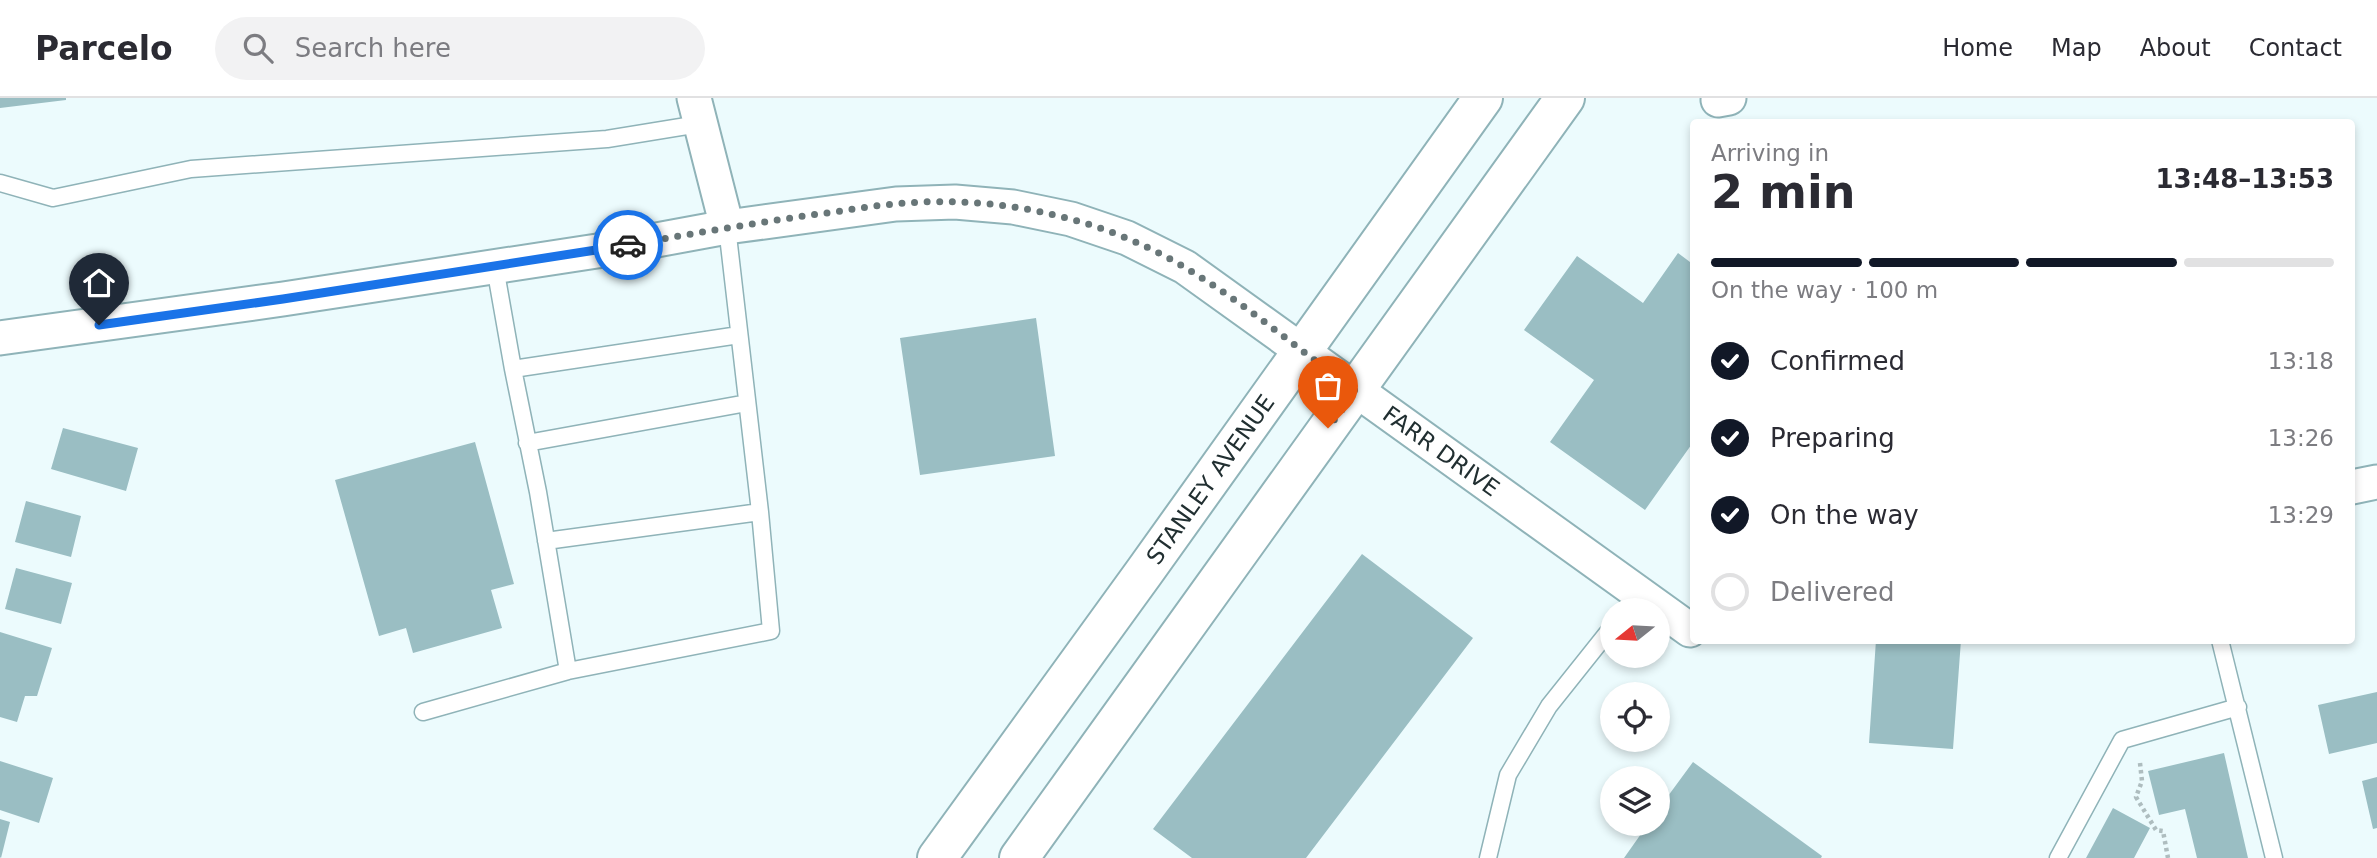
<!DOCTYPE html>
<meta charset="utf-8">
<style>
:root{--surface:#fff;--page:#f2f2f3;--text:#2b2b33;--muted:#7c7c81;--line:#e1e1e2;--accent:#111827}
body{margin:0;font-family:"DejaVu Sans",sans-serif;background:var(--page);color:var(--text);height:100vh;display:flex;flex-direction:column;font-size:26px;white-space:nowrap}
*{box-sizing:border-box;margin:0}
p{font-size:23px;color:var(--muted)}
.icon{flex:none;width:38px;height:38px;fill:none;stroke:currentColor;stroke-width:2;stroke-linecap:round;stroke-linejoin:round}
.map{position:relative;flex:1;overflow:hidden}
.details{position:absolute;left:1690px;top:21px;width:665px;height:525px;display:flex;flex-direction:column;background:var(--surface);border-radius:7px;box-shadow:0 4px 10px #0003}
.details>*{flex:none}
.needle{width:46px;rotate:252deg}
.fabs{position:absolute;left:1600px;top:500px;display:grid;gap:14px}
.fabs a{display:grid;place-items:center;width:70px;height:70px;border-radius:50%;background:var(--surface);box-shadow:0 4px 10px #0003;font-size:35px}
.pin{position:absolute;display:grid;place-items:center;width:60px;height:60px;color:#fff;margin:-72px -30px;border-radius:50% 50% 50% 0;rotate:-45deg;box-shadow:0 0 7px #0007}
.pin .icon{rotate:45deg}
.courier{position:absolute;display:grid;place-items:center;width:70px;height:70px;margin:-35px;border:5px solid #1a73e8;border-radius:50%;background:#fff;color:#222;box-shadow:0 2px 9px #0007}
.head em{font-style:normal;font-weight:700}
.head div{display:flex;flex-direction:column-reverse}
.head{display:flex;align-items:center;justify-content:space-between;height:119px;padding:0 21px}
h1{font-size:46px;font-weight:700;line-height:52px}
.bar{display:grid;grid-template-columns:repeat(4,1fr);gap:10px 7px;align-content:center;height:84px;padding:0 21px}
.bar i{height:9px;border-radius:5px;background:var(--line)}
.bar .current{background:var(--accent)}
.bar p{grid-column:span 4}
ol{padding:0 21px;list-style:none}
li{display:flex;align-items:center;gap:21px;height:77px}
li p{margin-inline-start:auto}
li .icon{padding:7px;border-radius:50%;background:var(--accent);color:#fff;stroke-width:4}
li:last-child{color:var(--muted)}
li i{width:38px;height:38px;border:4px solid var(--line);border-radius:50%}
header{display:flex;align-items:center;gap:42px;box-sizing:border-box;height:98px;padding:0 35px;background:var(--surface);border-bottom:2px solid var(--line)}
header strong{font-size:33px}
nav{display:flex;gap:38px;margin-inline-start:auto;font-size:24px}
.search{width:490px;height:63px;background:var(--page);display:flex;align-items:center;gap:18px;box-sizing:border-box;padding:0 24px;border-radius:38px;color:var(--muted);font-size:26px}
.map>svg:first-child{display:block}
</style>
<header>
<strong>Parcelo</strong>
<div class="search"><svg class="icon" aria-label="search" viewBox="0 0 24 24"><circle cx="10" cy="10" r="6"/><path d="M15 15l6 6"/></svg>Search here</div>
<nav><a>Home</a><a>Map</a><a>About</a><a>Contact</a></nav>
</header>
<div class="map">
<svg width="2377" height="760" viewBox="0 0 2377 760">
<rect width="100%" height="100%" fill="#ecfbfd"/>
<path fill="#9abec3" d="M0,0H66V2L0,10Z
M1678,155L1694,167V343L1645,412L1550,344L1594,282L1524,232L1577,158L1643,205Z
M1036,220L1055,358L920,377L900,240Z
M63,330L138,350L126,393L51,371Z
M475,344L514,486L491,492L502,530L413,555L406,530L379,538L335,382Z
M26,403L81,418L71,459L15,444Z
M1362,456L1473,540L1306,760H1192L1153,731Z
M16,470L72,485L61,526L5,511Z
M0,534L52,550L37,598H25L17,624L0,619Z
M1876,542H1961L1953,651L1869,645Z
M2377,594V645L2329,656L2318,607Z
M2224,655L2248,760H2197L2185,711L2159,717L2148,673Z
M0,663L53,680L39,725L0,712Z
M1693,664L1822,758L1821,760H1624L1648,726H1657V713Z
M2377,679V730L2373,731L2362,683Z
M2113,710L2150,730L2134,760H2086Z
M0,721L10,724L1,760L0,759Z"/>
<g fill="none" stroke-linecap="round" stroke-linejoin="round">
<defs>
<path id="service" d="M0,85L53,100L191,71L607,41L699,26
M495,169L513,271L538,394L568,573
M513,271L739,237
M527,345L747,305
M546,443L760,414
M1625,513L1639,495
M2220,542L2274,760
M423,614L568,573L771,533L760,414L727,129
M1488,760L1508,677L1549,608L1612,529
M2058,760L2122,642L2238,609"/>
<g id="minor">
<path d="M694,0L727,129"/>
<path d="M1718,2L1729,0"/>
<path id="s1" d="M0,240L283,201L597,153L727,129L896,106L955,104L1013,109L1071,121L1127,140L1185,169L1690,532"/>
<path d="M2352,389L2377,384"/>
</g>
<g id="primary">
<path id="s2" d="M937,760L1145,473L1483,0"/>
<path d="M1019,760L1565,0"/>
</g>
</defs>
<use href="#service" stroke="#8fb3b8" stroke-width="19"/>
<use href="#minor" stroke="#8fb3b8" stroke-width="37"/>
<use href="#primary" stroke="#8fb3b8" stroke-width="42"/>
<path stroke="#aebdbf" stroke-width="4.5" stroke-dasharray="3.5 3.5" stroke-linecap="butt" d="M2140,665L2142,683L2136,699L2156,732L2163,733L2168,760"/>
<use href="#service" stroke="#fff" stroke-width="16"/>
<use href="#minor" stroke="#fff" stroke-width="33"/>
<use href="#primary" stroke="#fff" stroke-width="38"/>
</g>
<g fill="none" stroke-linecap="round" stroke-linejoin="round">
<path stroke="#687678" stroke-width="7" stroke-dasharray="0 12.6" d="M628,147C689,136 750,126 811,117C839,114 867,108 895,106C993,96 1099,118 1184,169C1245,205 1299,252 1356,293L1328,330"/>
<path stroke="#1a73e8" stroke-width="9" d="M99,227L283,201L628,147"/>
</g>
<g text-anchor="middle" stroke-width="5" stroke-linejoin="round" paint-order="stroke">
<g font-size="23" fill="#212f31" stroke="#fff">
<text dy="8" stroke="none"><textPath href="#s1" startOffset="1522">FARR DRIVE</textPath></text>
<text dy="8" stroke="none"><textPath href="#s2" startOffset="467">STANLEY AVENUE</textPath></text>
</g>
</g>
</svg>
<div class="fabs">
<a><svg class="needle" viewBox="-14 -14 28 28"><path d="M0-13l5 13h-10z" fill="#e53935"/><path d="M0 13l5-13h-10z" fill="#7c7c81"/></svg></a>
<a><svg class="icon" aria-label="locate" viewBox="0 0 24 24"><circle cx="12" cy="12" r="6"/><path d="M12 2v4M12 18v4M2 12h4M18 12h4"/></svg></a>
<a><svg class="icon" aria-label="layers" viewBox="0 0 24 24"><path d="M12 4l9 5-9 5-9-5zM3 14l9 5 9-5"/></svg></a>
</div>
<div class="pin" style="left:1328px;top:330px;background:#ea580c"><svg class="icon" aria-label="bag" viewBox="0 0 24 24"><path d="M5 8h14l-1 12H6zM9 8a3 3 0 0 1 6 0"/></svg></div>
<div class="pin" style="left:99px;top:227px;background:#1f2937"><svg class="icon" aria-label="home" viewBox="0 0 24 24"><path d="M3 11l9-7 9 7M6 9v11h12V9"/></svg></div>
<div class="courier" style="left:628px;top:147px"><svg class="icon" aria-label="car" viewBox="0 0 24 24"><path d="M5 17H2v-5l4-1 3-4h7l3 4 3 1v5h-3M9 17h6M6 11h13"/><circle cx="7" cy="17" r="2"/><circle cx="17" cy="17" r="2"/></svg></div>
<section class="details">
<div class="head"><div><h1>2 min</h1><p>Arriving in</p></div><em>13:48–13:53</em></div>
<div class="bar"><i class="current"></i><i class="current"></i><i class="current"></i><i></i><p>On the way · 100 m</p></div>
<ol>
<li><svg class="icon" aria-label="check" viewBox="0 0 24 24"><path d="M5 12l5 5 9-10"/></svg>Confirmed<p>13:18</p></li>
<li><svg class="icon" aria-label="check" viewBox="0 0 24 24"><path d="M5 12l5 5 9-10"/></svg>Preparing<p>13:26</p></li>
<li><svg class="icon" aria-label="check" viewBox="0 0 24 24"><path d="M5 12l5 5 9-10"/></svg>On the way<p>13:29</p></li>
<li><i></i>Delivered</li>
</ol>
</section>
</div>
